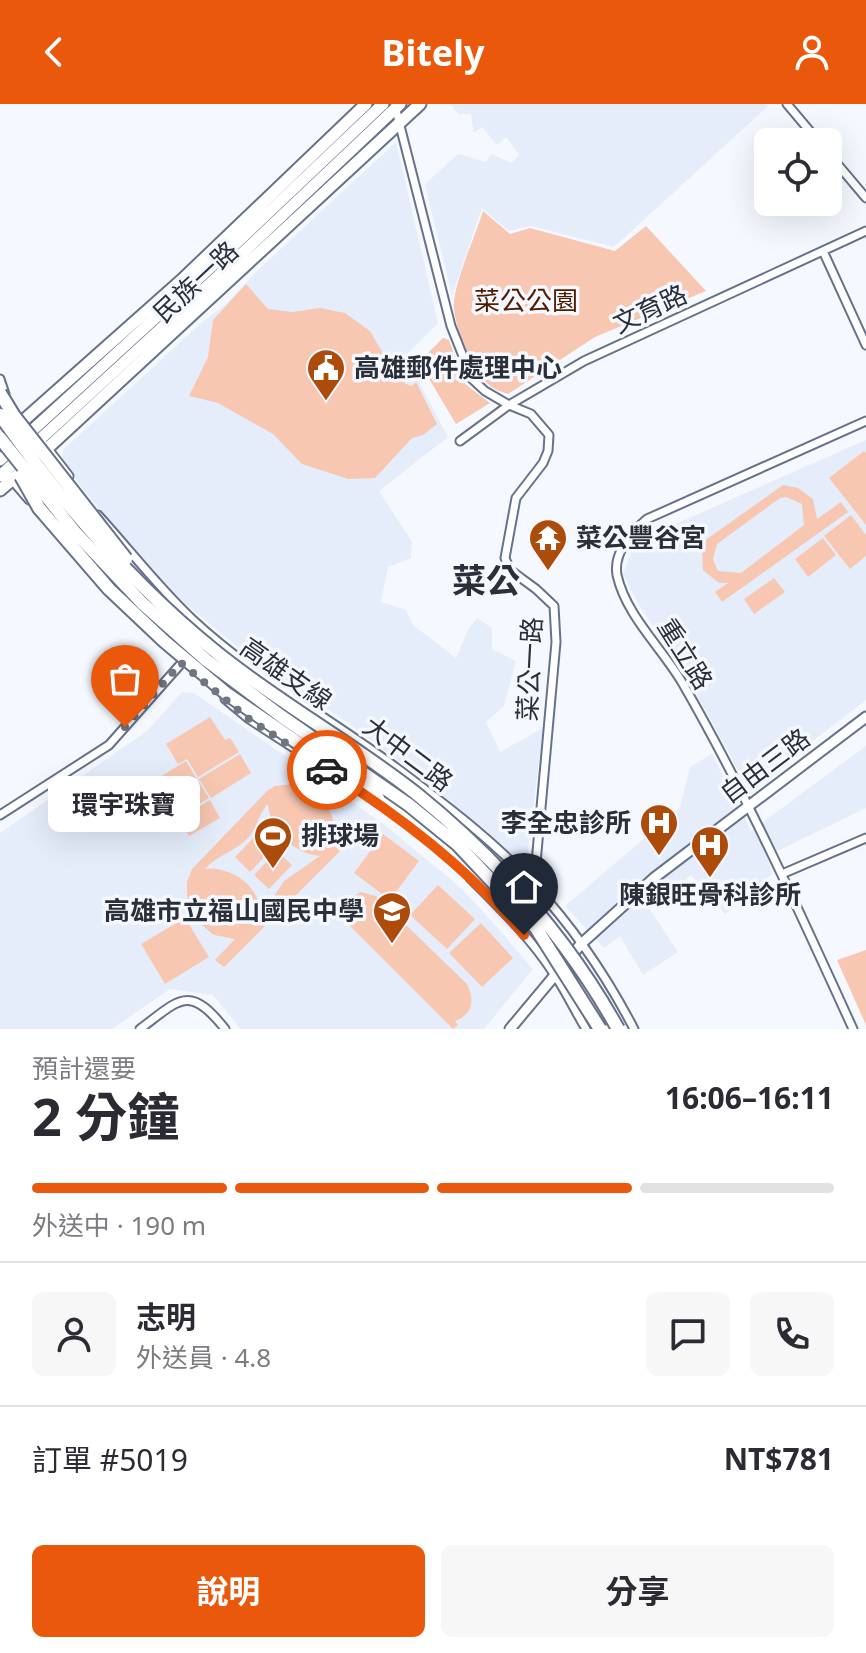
<!DOCTYPE html>
<html lang="zh-TW">
<meta charset="utf-8">
<style>
:root{--surface:#fff;--page:#f7f7f7;--text:#2b2b33;--muted:#7c7c81;--line:#e1e1e2;--accent:#ea580c}
body{margin:0;font-family:"Noto Sans","Noto Sans TC",sans-serif;background:var(--page);color:var(--text);height:100vh;display:flex;flex-direction:column;font-size:30px;white-space:nowrap}
*{box-sizing:border-box;margin:0}
p{font-size:26px;color:var(--muted)}
.icon{flex:none;width:44px;height:44px;fill:none;stroke:currentColor;stroke-width:2;stroke-linecap:round;stroke-linejoin:round}
.map{position:relative;height:925px;overflow:hidden}
.sheet{display:flex;flex-direction:column;background:var(--surface);flex:1}
.sheet>*{flex:none}
.fabs{position:absolute;left:754px;top:24px;display:grid;gap:16px}
.fabs a{display:grid;place-items:center;width:88px;height:88px;border-radius:12px;background:var(--surface);box-shadow:0 8px 32px #0002;font-size:40px}
.pin{position:absolute;display:grid;place-items:center;width:68px;height:68px;color:#fff;margin:-82px -34px;border-radius:50% 50% 50% 0;rotate:-45deg;box-shadow:0 0 8px #0007}
.pin .icon{rotate:45deg}
.courier{position:absolute;display:grid;place-items:center;width:80px;height:80px;margin:-40px;border:6px solid #ea580c;border-radius:50%;background:#fff;color:#222;box-shadow:0 2px 10px #0007}
.bubble{position:absolute;height:56px;border-radius:12px;background:var(--surface);box-shadow:0 8px 32px #0002;font-size:26px;font-weight:700;line-height:56px;text-align:center}
.head em{font-style:normal;font-weight:700}
.head div{display:flex;flex-direction:column-reverse}
.head{display:flex;align-items:center;justify-content:space-between;height:136px;padding:0 32px}
h1{font-size:52px;font-weight:700;line-height:60px}
.bar{display:grid;grid-template-columns:repeat(4,1fr);gap:12px 8px;align-content:center;height:96px;padding:0 32px}
.bar i{height:10px;border-radius:6px;background:var(--line)}
.bar .on{background:var(--accent)}
.bar p{grid-column:span 4}
.line{display:flex;align-items:center;gap:20px;padding:0 32px;border-top:2px solid var(--line)}
.line div{flex:1}
.round{display:grid;place-items:center;flex:none;width:84px;height:84px;border-radius:12px;background:var(--page)}
.cta{display:flex;gap:16px;margin-top:auto;padding:16px 32px}
.cta a{flex:1;height:92px;border-radius:12px;background:var(--accent);color:#fff;font-size:32px;font-weight:700;line-height:92px;text-align:center}
.cta a+a{background:var(--page);color:var(--text)}
header{display:flex;justify-content:space-between;align-items:center;height:104px;padding:0 32px;background:var(--accent);color:#fff;font-size:36px;font-weight:700}
.map>svg:first-child{display:block}
</style>
<header><svg class="icon" aria-label="back" viewBox="0 0 24 24"><path d="M15 5l-7 7 7 7"/></svg>Bitely<svg class="icon" aria-label="person" viewBox="0 0 24 24"><circle cx="12" cy="8" r="4"/><path d="M4 21q1-7 8-7t8 7"/></svg></header>
<div class="map">
<svg width="866" height="925" viewBox="0 0 866 925">
<rect width="100%" height="100%" fill="#f5f8fe"/>
<path fill="#e5edfb" d="M450,0H766L768,2L614,143L531,122L509,127L482,104L452,192L425,80L458,50L486,58L491,50L512,59L519,51L506,33L497,41L482,23L474,29L471,10H459Z
M396,38L438,219L405,252L448,333L379,387L412,438L411,454L388,463L381,498L406,506L413,521L456,554L469,524L477,514L492,524V545L516,557L504,602L486,618L500,648L543,624L526,764L484,725L429,680L351,621L245,549L183,498L131,446L61,357L64,345L200,220L227,199L257,167Z
M866,336V596L749,686L690,578L638,500L623,470L633,445L671,422Z
M182,588L194,589L385,721L461,784L487,812L533,865L484,925H241L213,891L170,885L112,925H0V729L147,627Z
M866,642V704L767,752L772,770L725,810L691,771L649,804L678,848L643,871L620,832L604,844L565,802L680,704L690,663L712,650L751,727Z"/>
<path fill="#f7c7b1" fill-rule="evenodd" d="M483,107L510,130L530,124L615,147L646,122L706,187L595,233L508,290C499,287 493,285 486,278C472,265 451,216 454,197C457,172 475,133 483,107Z
M246,180L268,205L292,208L320,204L345,209L370,227L395,270L406,280L412,282L416,278L437,320L423,331L412,334L375,374L348,375L302,360L273,330L218,299L189,292L208,253L213,216Z
M443,234L449,236L465,280L490,299L456,320L419,258Z
M864,347L866,349V421L829,374Z
M783,381L798,384L813,395L817,415L841,398L848,408L722,498L715,488L728,479H719L703,466L702,445L707,435ZM786,393L802,400L804,421L741,469L718,467L713,455L717,440L780,394Z
M851,411L866,431V452L850,465L824,432Z
M823,434L836,451L808,473L795,455Z
M774,474L785,488L754,510L744,495Z
M210,613L225,636L230,634L239,648L198,673L187,655L178,660L166,640Z
M240,650L251,669L211,694L199,675Z
M186,657L196,674L165,693L155,676Z
M198,676L209,694L177,713L166,694Z
M294,680C321,686 335,708 337,734L348,723L356,731L224,863L215,856L235,835L214,831L197,817L187,792V778L192,765L267,687L275,682ZM268,700C270,727 293,749 320,752L284,777L260,814C263,783 232,762 205,765C217,751 235,748 248,734C258,723 258,710 268,700Z
M210,696L220,714L189,732L178,715Z
M258,729L273,744L250,768L235,753Z
M383,730L419,757L390,796L354,769Z
M277,747L292,761L269,785L254,771Z
M438,781L475,815L447,845L410,811Z
M361,788L376,792L467,880C475,896 473,910 455,917L458,921L453,925L335,807L340,800L345,805L350,794Z
M185,814L209,853L165,880L141,840Z
M481,819L513,854L482,883L449,849Z
M866,846V921L837,856Z"/>
<g fill="none" stroke-linecap="round" stroke-linejoin="round">
<defs>
<path id="minor" d="M787,0L819,38
M395,2L451,222L472,275L485,287L509,301L531,310L549,331L548,347L543,359L516,394L505,454L510,466L536,485L554,502L556,538L534,781
M828,49L866,94
M823,147L866,241
M0,275L5,290
M460,337L509,301L584,257L866,127
M45,341L69,372
M11,375L29,396
M98,411C129,445 158,483 192,515C253,572 328,613 394,662C442,698 493,736 533,780C573,823 607,873 634,925
M199,559L272,614
M225,595L249,615L337,672
M0,711L109,641L186,554
M782,770L866,734
M470,774C500,804 531,834 554,870C566,887 575,907 586,925
M140,925C179,896 189,879 225,925
M853,925C800,809 747,691 683,580C663,545 626,512 617,471C613,449 632,428 647,415L866,317"/>
<path id="tertiary" d="M510,925L581,840L654,774L866,613"/>
<path id="primary" d="M15,324L184,174L366,0
M39,352L420,0
M0,356L211,163L383,0
M0,372L215,175L400,0
M0,386L26,364"/>
<path id="motorway" d="M378,694L432,733L508,801"/>
</defs>
<use href="#minor" stroke="#66728b" stroke-width="11"/>
<use href="#tertiary" stroke="#66728b" stroke-width="13"/>
<use href="#primary" stroke="#66728b" stroke-width="15"/>
<use href="#motorway" stroke="#66728b" stroke-width="16"/>
<use href="#minor" stroke="#fff" stroke-width="7"/>
<use href="#tertiary" stroke="#fff" stroke-width="9"/>
<use href="#primary" stroke="#fff" stroke-width="11"/>
<use href="#motorway" stroke="#fff" stroke-width="12"/>
<defs>
<path id="motorway-bridge" d="M0,289L14,312L126,455
M0,311C62,399 132,480 216,548C280,600 354,640 418,691C498,756 568,835 618,925
M0,334L74,427L142,499L206,556L281,612L409,701L457,740L536,824L600,925
M21,372L39,404L109,485L164,537L227,590L378,694"/>
</defs>
<use href="#motorway-bridge" stroke="#66728b" stroke-width="16" stroke-linecap="butt"/>
<use href="#motorway-bridge" stroke="#fff" stroke-width="12"/>
</g>
<g fill="none" stroke-linecap="round" stroke-linejoin="round">
<path stroke="#71757f" stroke-width="8" stroke-dasharray="0 14.4" d="M125,623L181,559L249,615L327,666"/>
<path stroke="#ea580c" stroke-width="10" d="M327,666C400,712 468,764 524,831"/>
</g>
<defs>
<symbol id="civic-pin" viewBox="-11 -11 22 30"><path d="M0 17L-7.5 6A9.5 9.5 0 1 1 7.5 6Z" fill="#ad4b0b" stroke="#f5f8fe"/><path d="M-.6-6.5H3V-4.5H.6V-3L4-1V1h2V6H-6V1h2V-1L-.6-3ZM-1.2 2.5V6h2.4V2.5Z" fill="#fff"/></symbol>
<symbol id="temple-pin" viewBox="-11 -11 22 30"><path d="M0 17L-7.5 6A9.5 9.5 0 1 1 7.5 6Z" fill="#ad4b0b" stroke="#f5f8fe"/><path d="M0-6L5-2H3V0L6.5 2.5H4V6H1.5V3h-3V6H-4V2.5H-6.5L-3 0V-2H-5Z" fill="#fff"/></symbol>
<symbol id="hospital-pin" viewBox="-11 -11 22 30"><path d="M0 17L-7.5 6A9.5 9.5 0 1 1 7.5 6Z" fill="#ad4b0b" stroke="#f5f8fe"/><path d="M-5-5h3v3.5h4V-5h3V5h-3V1.5h-4V5h-3Z" fill="#fff"/></symbol>
<symbol id="stadium-pin" viewBox="-11 -11 22 30"><path d="M0 17L-7.5 6A9.5 9.5 0 1 1 7.5 6Z" fill="#ad4b0b" stroke="#f5f8fe"/><path d="M0-5a6.5 5 0 1 0 0 10a6.5 5 0 1 0 0-10ZM-3.5-1.8h7v3.6h-7Z" fill="#fff"/></symbol>
<symbol id="school-pin" viewBox="-11 -11 22 30"><path d="M0 17L-7.5 6A9.5 9.5 0 1 1 7.5 6Z" fill="#ad4b0b" stroke="#f5f8fe"/><path d="M0-5L7-2L0 1L-7-2ZM-4 1L0 2.5L4 1V4Q0 6-4 4Z" fill="#fff"/></symbol>
</defs>
<g fill-rule="evenodd">
<use href="#civic-pin" x="304" y="242" width="44" height="60"/>
<use href="#temple-pin" x="526" y="412" width="44" height="60"/>
<use href="#hospital-pin" x="637" y="697" width="44" height="60"/>
<use href="#stadium-pin" x="251" y="710" width="44" height="60"/>
<use href="#hospital-pin" x="688" y="719" width="44" height="60"/>
<use href="#school-pin" x="370" y="785" width="44" height="60"/>
</g>
<g text-anchor="middle" stroke-width="7" stroke-linejoin="round" paint-order="stroke">
<g font-size="26" fill="#2a2f3a" stroke="#f5f8fe">
<text transform="translate(196 178) rotate(-43)" y="9">民族一路</text>
<text transform="translate(650 205) rotate(-25)" y="9">文育路</text>
<text transform="translate(685 550) rotate(58)" y="9">重立路</text>
<text transform="translate(530 565) rotate(-87)" y="9">菜公一路</text>
<text transform="translate(286 570) rotate(35)" y="9">高雄支線</text>
<text transform="translate(408 650) rotate(37)" y="9">大中二路</text>
<text transform="translate(765 662) rotate(-37)" y="9">自由三路</text>
</g>
<g font-size="26" fill="#4e1c00" stroke="#f5f8fe">
<text x="526" y="206">菜公公園</text>
</g>
<g font-size="26" font-weight="bold" fill="#2a2f3a" stroke="#f5f8fe" text-anchor="start">
<text x="354" y="273">高雄郵件處理中心</text>
<text x="576" y="443">菜公豐谷宮</text>
<text x="631" y="728" text-anchor="end">李全忠診所</text>
<text x="301" y="741">排球場</text>
<text x="710" y="800" text-anchor="middle">陳銀旺骨科診所</text>
<text x="364" y="816" text-anchor="end">高雄市立福山國民中學</text>
</g>
<g font-size="34" font-weight="bold" fill="#2a2f3a" stroke="#f5f8fe">
<text x="486" y="489">菜公</text>
</g>
</g>
</svg>
<div class="fabs">
<a><svg class="icon" aria-label="locate" viewBox="0 0 24 24"><circle cx="12" cy="12" r="6"/><path d="M12 2v4M12 18v4M2 12h4M18 12h4"/></svg></a>
</div>
<div class="pin" style="left:125px;top:623px;background:#ea580c"><svg class="icon" aria-label="bag" viewBox="0 0 24 24"><path d="M5 8h14l-1 12H6zM9 8a3 3 0 0 1 6 0"/></svg></div>
<div class="pin" style="left:524px;top:831px;background:#1f2937"><svg class="icon" aria-label="home" viewBox="0 0 24 24"><path d="M3 11l9-7 9 7M6 9v11h12V9"/></svg></div>
<div class="courier" style="left:327px;top:666px"><svg class="icon" aria-label="car" viewBox="0 0 24 24"><path d="M5 17H2v-5l4-1 3-4h7l3 4 3 1v5h-3M9 17h6M6 11h13"/><circle cx="7" cy="17" r="2"/><circle cx="17" cy="17" r="2"/></svg></div>
<div class="bubble" style="left:48px;top:672px;width:152px">環宇珠寶</div>
</div>
<section class="sheet">
<div class="head"><div><h1>2 分鐘</h1><p>預計還要</p></div><em>16:06–16:11</em></div>
<div class="bar"><i class="on"></i><i class="on"></i><i class="on"></i><i></i><p>外送中 · 190 m</p></div>
<div class="line" style="height:144px"><a class="round"><svg class="icon" aria-label="person" viewBox="0 0 24 24"><circle cx="12" cy="8" r="4"/><path d="M4 21q1-7 8-7t8 7"/></svg></a><div><b>志明</b><p>外送員 · 4.8</p></div><a class="round"><svg class="icon" aria-label="chat" viewBox="0 0 24 24"><path d="M4 5h16v11H9l-5 4z"/></svg></a><a class="round"><svg class="icon" aria-label="phone" viewBox="0 0 24 24"><path d="M5 4h4l2 5-3 2q2 4 5 5l2-3 5 2v4C11 20 4 13 5 4z"/></svg></a></div>
<div class="line" style="height:104px"><div>訂單 #5019</div><b>NT$781</b></div>
<div class="cta"><a>說明</a><a>分享</a></div>
</section>
